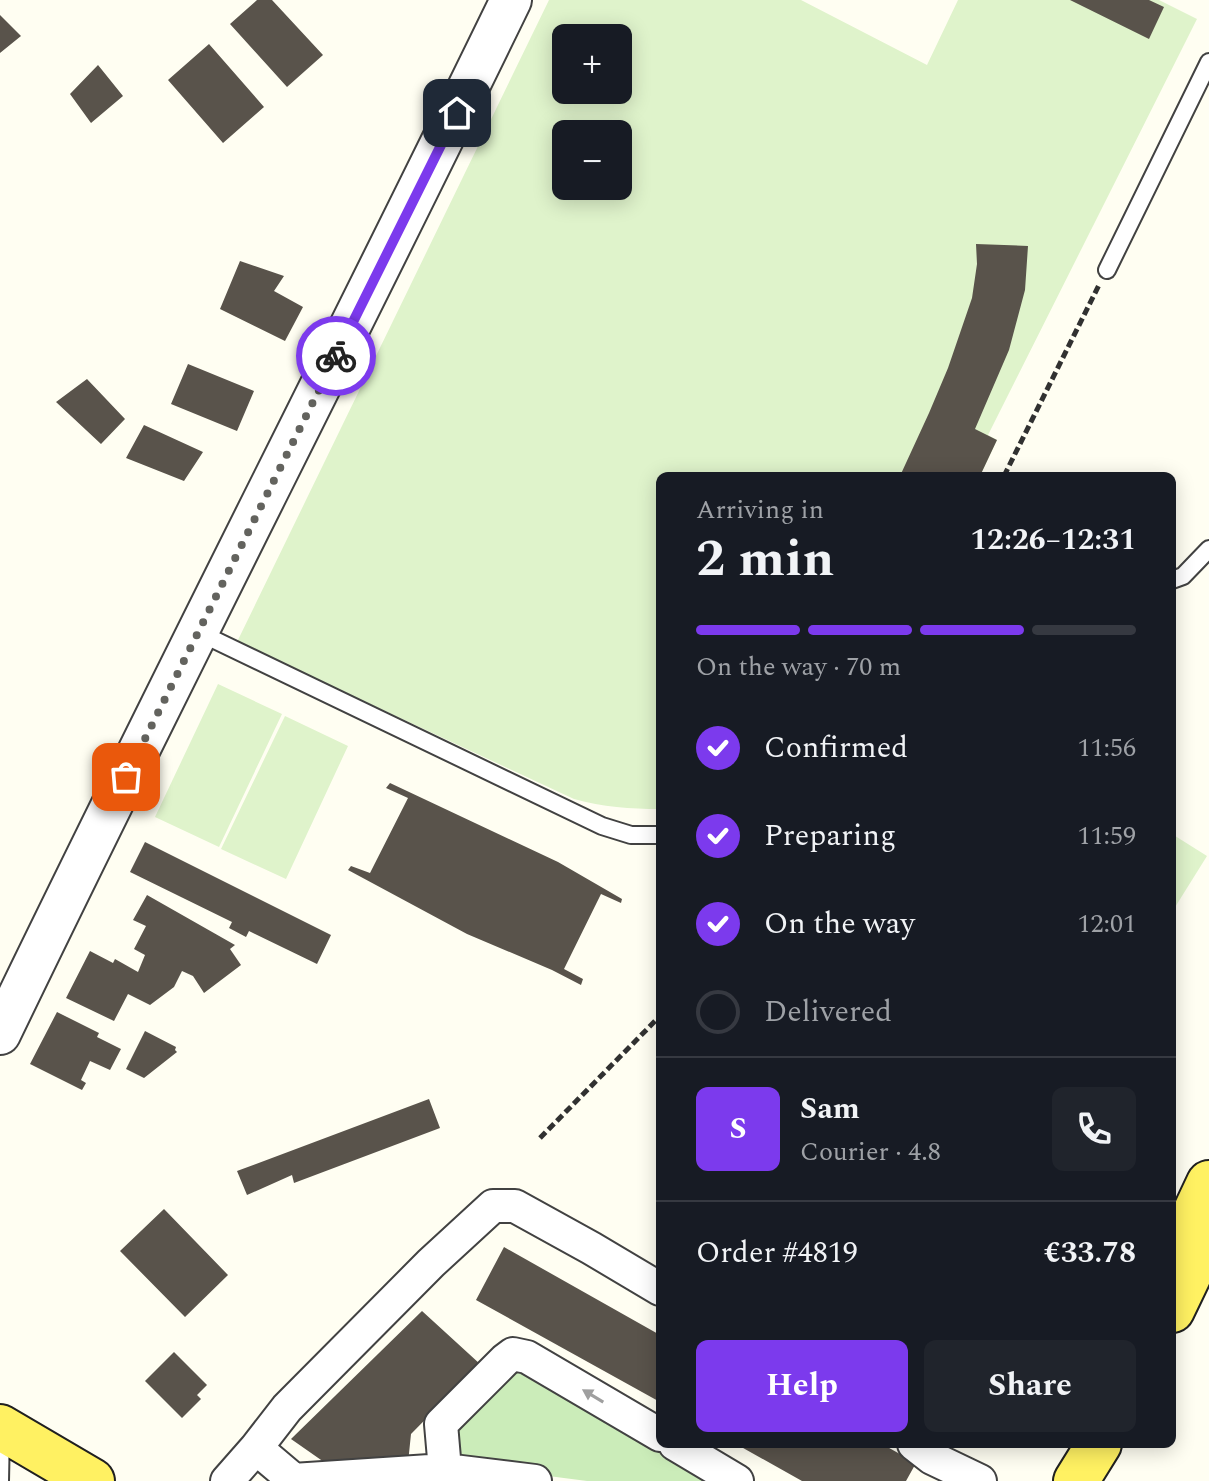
<!DOCTYPE html>
<meta charset="utf-8">
<style>
:root{--surface:#171b24;--page:#20242c;--text:#f1f3f6;--muted:#9ea1a6;--line:#363941;--accent:#7c3aed}
body{margin:0;font-family:Spectral,serif;background:var(--page);color:var(--text);height:100vh;display:flex;flex-direction:column;font-size:30px;white-space:nowrap}
*{box-sizing:border-box;margin:0}
p{font-size:26px;color:var(--muted)}
.icon{flex:none;width:44px;height:44px;fill:none;stroke:currentColor;stroke-width:2;stroke-linecap:round;stroke-linejoin:round}
.map{position:relative;flex:1;overflow:hidden}
.panel{position:absolute;left:656px;top:472px;width:520px;height:976px;display:flex;flex-direction:column;background:var(--surface);border-radius:12px;box-shadow:0 4px 20px #0003}
.panel>*{flex:none}
.fabs{position:absolute;left:552px;top:24px;display:grid;gap:16px}
.fabs a{display:grid;place-items:center;width:80px;height:80px;border-radius:12px;background:var(--surface);box-shadow:0 4px 20px #0003;font-size:40px}
.pin{position:absolute;display:grid;place-items:center;width:68px;height:68px;color:#fff;margin:-34px;border-radius:16px;box-shadow:0 4px 12px #0006}
.courier{position:absolute;display:grid;place-items:center;width:80px;height:80px;margin:-40px;border:6px solid #7c3aed;border-radius:50%;background:#fff;color:#222;box-shadow:0 2px 10px #0007}
.overview em{font-style:normal;font-weight:700}
.overview div{display:flex;flex-direction:column-reverse}
.overview{display:flex;align-items:center;justify-content:space-between;height:136px;padding:0 40px}
h1{font-size:52px;font-weight:700;line-height:60px}
.bar{display:grid;grid-template-columns:repeat(4,1fr);gap:12px 8px;align-content:center;height:96px;padding:0 40px}
.bar i{height:10px;border-radius:6px;background:var(--line)}
.bar .on{background:var(--accent)}
.bar p{grid-column:span 4}
.line{display:flex;align-items:center;gap:20px;padding:0 40px;border-top:2px solid var(--line)}
.line div{flex:1}
.round{display:grid;place-items:center;flex:none;width:84px;height:84px;border-radius:12px;background:var(--page)}
ol{padding:0 40px;list-style:none}
li{display:flex;align-items:center;gap:24px;height:88px}
li p{margin-inline-start:auto}
li .icon{padding:8px;border-radius:50%;background:var(--accent);color:#fff;stroke-width:4}
li:last-child{color:var(--muted)}
li i{width:44px;height:44px;border:4px solid var(--line);border-radius:50%}
.cta{display:flex;gap:16px;margin-top:auto;padding:16px 40px}
.cta a{flex:1;height:92px;border-radius:12px;background:var(--accent);color:#fff;font-size:32px;font-weight:700;line-height:92px;text-align:center}
.cta a+a{background:var(--page);color:var(--text)}
.map>svg:first-child{display:block}
</style>
<div class="map">
<svg width="1209" height="1481" viewBox="0 0 1209 1481">
<rect width="100%" height="100%" fill="#fffef2"/>
<path fill="#cbecb9" d="M513,1367L715,1481H587L470,1466L460,1457L457,1427Z"/>
<path fill="#dff3cb" fill-rule="evenodd" d="M549,0H801L927,65L958,0H1159L1197,19L988,435L997,440L980,476H660V809C630,809 603,807 574,799L237,642ZM566,38H618V90H566ZM566,134H618V186H566Z
M218,684L282,714L219,847L155,817Z
M285,716L348,746L286,879L221,849Z
M1172,834L1207,856L1172,912Z"/>
<path fill="#59534b" d="M257,0H272L323,55L287,87L230,24Z
M1070,0H1149L1164,7L1149,39Z
M0,15L21,36L0,53Z
M209,44L264,107L223,143L168,80Z
M98,65L123,96L91,123L70,94Z
M976,244L1028,246L1025,290L1009,350L975,429L997,440L980,476H900L929,413L948,368L972,298L977,264Z
M240,261L284,276L274,291L303,307L285,341L220,309Z
M188,364L254,391L237,431L171,404Z
M87,379L125,419L101,444L56,402Z
M144,425L203,452L184,481L126,458Z
M390,783L558,862L622,899L621,903L601,894L564,969L583,979L581,985L552,970L467,934L348,870L351,866L370,873L408,798L386,788Z
M145,842L331,935L317,964L249,931L246,937L229,928L232,922L130,872Z
M147,895L235,945L230,949L241,965L204,993L193,976L182,971L174,987L150,1005L128,994L114,1021L66,998L90,951L113,963L115,959L138,972L145,955L134,949L146,926L133,920Z
M57,1012L99,1033L97,1037L121,1049L110,1070L90,1061L81,1080L86,1083L82,1090L30,1064Z
M145,1031L176,1047L175,1050L177,1052L144,1078L126,1069Z
M429,1099L440,1128L294,1183L292,1175L247,1195L237,1171Z
M164,1209L228,1275L185,1317L120,1251Z
M504,1247L660,1335V1402L476,1300Z
M422,1311L480,1364L411,1434L408,1463L334,1469L291,1439Z
M174,1352L207,1385L197,1395L201,1399L182,1418L145,1381Z
M736,1444H882L916,1463L906,1481H802Z"/>
<g fill="none" stroke-linecap="round" stroke-linejoin="round">
<defs>
<path id="service" d="M1107,270L1209,62
M1172,580L1183,576L1209,549
M198,632L602,826L631,835H660
M0,1481L1,1431"/>
<path id="minor" d="M675,1444L737,1481
M914,1444L932,1458L980,1481
M256,1448L287,1408L431,1263L493,1206H515L591,1248L660,1289
M445,1470L441,1424L505,1360L513,1354L527,1357L660,1435
M293,1480L445,1470L535,1481
M227,1481L256,1448L295,1481"/>
<path id="tertiary" d="M0,1034C167,687 343,346 511,0"/>
<path id="primary" d="M1174,1257L1209,1183
M1172,1310L1209,1233
M0,1427L92,1481
M1076,1481L1099,1444"/>
</defs>
<use href="#service" stroke="#424242" stroke-width="20"/>
<use href="#minor" stroke="#424242" stroke-width="36"/>
<use href="#tertiary" stroke="#424242" stroke-width="44"/>
<use href="#primary" stroke="#202020" stroke-width="48"/>
<path stroke="#313131" stroke-width="5" stroke-dasharray="8 4" stroke-linecap="butt" d="M1004,476L1099,285
M540,1138L660,1016"/>
<use href="#service" stroke="#fff" stroke-width="16"/>
<use href="#minor" stroke="#fff" stroke-width="32"/>
<use href="#tertiary" stroke="#fff" stroke-width="40"/>
<use href="#primary" stroke="#fff162" stroke-width="44"/>
</g>
<defs><path id="oneway-solid" d="M-6-.8H1V-3.2L6.5 0L1 3.2V.8H-6Z" transform="scale(2)"/></defs>
<use fill="#9f9f9f" href="#oneway-solid" transform="translate(593 1396) rotate(-149)"/>
<g fill="none" stroke-linecap="round" stroke-linejoin="round">
<path stroke="#63635e" stroke-width="8" stroke-dasharray="0 14.4" d="M126,777L336,356"/>
<path stroke="#7c3aed" stroke-width="10" d="M336,356L457,113"/>
</g>
</svg>
<div class="fabs">
<a>+</a>
<a>−</a>
</div>
<div class="pin" style="left:126px;top:777px;background:#ea580c"><svg class="icon" aria-label="bag" viewBox="0 0 24 24"><path d="M5 8h14l-1 12H6zM9 8a3 3 0 0 1 6 0"/></svg></div>
<div class="pin" style="left:457px;top:113px;background:#1f2937"><svg class="icon" aria-label="home" viewBox="0 0 24 24"><path d="M3 11l9-7 9 7M6 9v11h12V9"/></svg></div>
<div class="courier" style="left:336px;top:356px"><svg class="icon" aria-label="bike" viewBox="0 0 24 24"><circle cx="6" cy="16" r="4"/><circle cx="18" cy="16" r="4"/><path d="M6 16l4-8h5l3 8M10 8l3 8H6M13 5h3"/></svg></div>
<section class="panel">
<div class="overview"><div><h1>2 min</h1><p>Arriving in</p></div><em>12:26–12:31</em></div>
<div class="bar"><i class="on"></i><i class="on"></i><i class="on"></i><i></i><p>On the way · 70 m</p></div>
<ol>
<li><svg class="icon" aria-label="check" viewBox="0 0 24 24"><path d="M5 12l5 5 9-10"/></svg>Confirmed<p>11:56</p></li>
<li><svg class="icon" aria-label="check" viewBox="0 0 24 24"><path d="M5 12l5 5 9-10"/></svg>Preparing<p>11:59</p></li>
<li><svg class="icon" aria-label="check" viewBox="0 0 24 24"><path d="M5 12l5 5 9-10"/></svg>On the way<p>12:01</p></li>
<li><i></i>Delivered</li>
</ol>
<div class="line" style="height:144px"><b class="round" style="background:var(--accent);color:#fff">S</b><div><b>Sam</b><p>Courier · 4.8</p></div><a class="round"><svg class="icon" aria-label="phone" viewBox="0 0 24 24"><path d="M5 4h4l2 5-3 2q2 4 5 5l2-3 5 2v4C11 20 4 13 5 4z"/></svg></a></div>
<div class="line" style="height:104px"><div>Order #4819</div><b>€33.78</b></div>
<div class="cta"><a>Help</a><a>Share</a></div>
</section>
</div>
